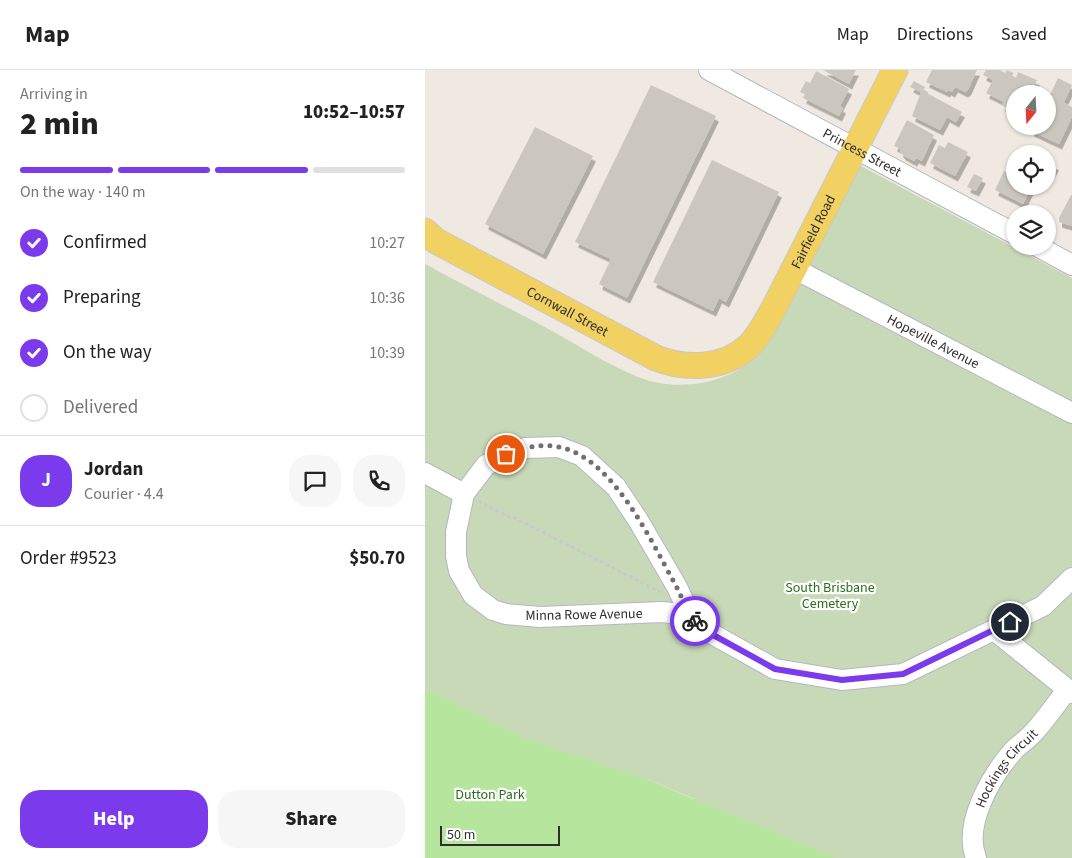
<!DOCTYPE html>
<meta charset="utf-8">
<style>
:root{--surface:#fff;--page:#f6f6f6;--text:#222;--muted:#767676;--line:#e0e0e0;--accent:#7c3aed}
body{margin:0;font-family:"Source Sans 3",sans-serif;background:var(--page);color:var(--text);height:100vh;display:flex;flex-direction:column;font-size:19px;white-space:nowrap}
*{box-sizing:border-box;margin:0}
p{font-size:16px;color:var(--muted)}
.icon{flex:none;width:28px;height:28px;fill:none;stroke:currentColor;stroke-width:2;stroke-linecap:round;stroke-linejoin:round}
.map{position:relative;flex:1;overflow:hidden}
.side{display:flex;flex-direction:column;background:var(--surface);width:425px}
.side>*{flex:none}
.needle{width:32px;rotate:198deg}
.controls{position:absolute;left:581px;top:15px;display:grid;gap:10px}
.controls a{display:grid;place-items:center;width:50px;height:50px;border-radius:50%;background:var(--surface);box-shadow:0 1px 4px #0004;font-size:25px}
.scale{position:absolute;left:15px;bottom:12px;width:120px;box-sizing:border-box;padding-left:5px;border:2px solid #2e2e2e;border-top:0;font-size:14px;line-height:18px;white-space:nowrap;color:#2e2e2e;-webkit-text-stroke:4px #fff;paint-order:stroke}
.pin{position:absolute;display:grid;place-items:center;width:42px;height:42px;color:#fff;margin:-21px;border:2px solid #fff;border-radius:50%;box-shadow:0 1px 5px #0007}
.courier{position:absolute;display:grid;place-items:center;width:50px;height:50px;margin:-25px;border:4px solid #7c3aed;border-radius:50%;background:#fff;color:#222;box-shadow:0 1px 6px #0007}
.overview em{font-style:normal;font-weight:800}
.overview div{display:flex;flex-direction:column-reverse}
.overview{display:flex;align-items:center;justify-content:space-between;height:85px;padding:0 20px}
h1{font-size:32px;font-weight:800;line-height:38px}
.bar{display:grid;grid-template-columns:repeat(4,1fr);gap:8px 5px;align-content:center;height:60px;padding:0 20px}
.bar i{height:6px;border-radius:4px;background:var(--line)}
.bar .current{background:var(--accent)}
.bar p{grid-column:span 4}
.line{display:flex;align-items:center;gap:12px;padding:0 20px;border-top:1px solid var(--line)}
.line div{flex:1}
.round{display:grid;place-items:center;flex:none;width:52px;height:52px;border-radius:20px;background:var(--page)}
ol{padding:0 20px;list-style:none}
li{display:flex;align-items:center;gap:15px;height:55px}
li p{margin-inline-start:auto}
li .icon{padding:5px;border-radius:50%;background:var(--accent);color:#fff;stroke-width:4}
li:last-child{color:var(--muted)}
li i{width:28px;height:28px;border:2px solid var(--line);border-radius:50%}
.button{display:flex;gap:10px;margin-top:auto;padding:10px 20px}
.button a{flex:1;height:58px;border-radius:20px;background:var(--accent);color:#fff;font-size:20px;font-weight:800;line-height:58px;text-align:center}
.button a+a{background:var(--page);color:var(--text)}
header{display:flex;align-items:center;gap:30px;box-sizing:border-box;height:70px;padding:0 25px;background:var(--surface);border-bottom:1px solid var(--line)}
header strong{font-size:24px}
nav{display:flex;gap:28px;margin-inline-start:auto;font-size:18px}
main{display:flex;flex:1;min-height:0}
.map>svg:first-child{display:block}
</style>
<header>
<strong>Map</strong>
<nav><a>Map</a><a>Directions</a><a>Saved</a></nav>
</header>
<main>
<section class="side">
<div class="overview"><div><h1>2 min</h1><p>Arriving in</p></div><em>10:52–10:57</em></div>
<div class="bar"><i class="current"></i><i class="current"></i><i class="current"></i><i></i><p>On the way · 140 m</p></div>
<ol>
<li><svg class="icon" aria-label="check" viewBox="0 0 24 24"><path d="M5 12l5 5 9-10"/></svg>Confirmed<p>10:27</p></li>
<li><svg class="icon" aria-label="check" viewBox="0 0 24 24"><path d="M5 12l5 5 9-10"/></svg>Preparing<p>10:36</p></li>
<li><svg class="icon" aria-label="check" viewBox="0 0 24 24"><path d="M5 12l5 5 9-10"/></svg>On the way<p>10:39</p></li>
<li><i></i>Delivered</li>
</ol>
<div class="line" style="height:90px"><b class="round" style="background:var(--accent);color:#fff">J</b><div><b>Jordan</b><p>Courier · 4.4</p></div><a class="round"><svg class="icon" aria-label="chat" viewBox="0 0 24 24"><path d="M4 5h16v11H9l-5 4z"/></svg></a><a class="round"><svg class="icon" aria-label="phone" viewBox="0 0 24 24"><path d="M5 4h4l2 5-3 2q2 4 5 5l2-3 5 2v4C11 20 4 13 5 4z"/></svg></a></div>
<div class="line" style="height:65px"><div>Order #9523</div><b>$50.70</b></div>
<div class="button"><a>Help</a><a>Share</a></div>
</section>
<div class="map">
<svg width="647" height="788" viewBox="0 0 647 788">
<defs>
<filter id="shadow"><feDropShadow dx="3" dy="5.5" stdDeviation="0" flood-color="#0004"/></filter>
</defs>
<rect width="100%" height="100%" fill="#efe9e1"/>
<path fill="#b6e59e" d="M0,425L224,710L266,728L580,788H0Z"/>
<path fill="#c8d9b8" d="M434,95L647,208V788H412L224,710L104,670L0,619V194C41,216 81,237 122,258C151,274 181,294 213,307C256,324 313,313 341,276Z"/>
<path fill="#cbc7bf" filter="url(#shadow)" d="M398,0H431L424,14Z
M507,0H552L543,20L540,22L530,17L527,22L523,20L522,22L501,12Z
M561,0H575L580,3L582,0L589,3L587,6L591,8L593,2L612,10L605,24H590V43L588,42L586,45L580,42L582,38L577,35L579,32L561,23L568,10L558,5Z
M391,1L424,19L415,36L418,38L414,46L378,28L380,24L375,22L381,11L385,13Z
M633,8L647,15L639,32L625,25Z
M489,11L500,17L498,21L537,42L531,52L522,47L515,60L487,46L496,22L485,17Z
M226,15L291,46L202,228L174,214L186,189L150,172Z
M624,25L647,37V47L634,74L606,61L608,56H622Z
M482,50L509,65L497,91L491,88L489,91L478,85L475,81L476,79L469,76Z
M110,57L168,86L118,184L60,154Z
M523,72L543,82L530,106L505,93L514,75L520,78Z
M287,90L354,122L301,232L294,228L288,241L228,212Z
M622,91L631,95L622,111Z
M584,99L590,102V116H607L598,134L570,120L579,101L583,103Z
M549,104L558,108L551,121L542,117Z
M646,125H647V156L634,152V148Z"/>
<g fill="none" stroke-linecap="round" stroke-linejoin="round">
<defs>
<g id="minor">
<path id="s1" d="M284,0L590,164"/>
<path d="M612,176L647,195"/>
<path id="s2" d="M370,199L647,343"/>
<path d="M0,403L39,424"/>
<path d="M265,545L237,542L115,547L81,544L68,540L48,525L34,501L31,486V462L39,424L61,395L100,378L134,377L157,386L191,417L213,450L252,517L265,545L280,560L350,599L417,610L478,604L618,536L647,508"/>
<path d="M569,560L647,623"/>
<path id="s3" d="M551,788C538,754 566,706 589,680C595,674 603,669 609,662C621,649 631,634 642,620"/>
</g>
<g id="major">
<path id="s4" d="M0,161L11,171L231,288C261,300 299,299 324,276C334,266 341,252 348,240L470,0"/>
</g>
</defs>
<use href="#minor" stroke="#b4b7c1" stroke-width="22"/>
<use href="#major" stroke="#c9c9c9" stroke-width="27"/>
<path stroke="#c9c9c9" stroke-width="3" stroke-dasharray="4 2.5" stroke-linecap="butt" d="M53,431L86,448H90L235,522"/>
<use href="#minor" stroke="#fff" stroke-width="20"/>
<use href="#major" stroke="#f2d163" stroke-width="25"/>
</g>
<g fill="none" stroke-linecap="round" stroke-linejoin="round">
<path stroke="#726f6d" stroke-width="5" stroke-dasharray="0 9" d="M81,384C98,378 116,373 134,377C188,388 225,469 250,514C257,526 260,540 270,551"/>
<path stroke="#7c3aed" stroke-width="6" d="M270,551L290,566L350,599L417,610L478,604L585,552"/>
</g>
<g text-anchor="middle" stroke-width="4.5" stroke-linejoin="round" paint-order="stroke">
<g font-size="14" fill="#2e2e2e" stroke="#fff">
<text dy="5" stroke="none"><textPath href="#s1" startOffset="174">Princess Street</textPath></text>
<text dy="5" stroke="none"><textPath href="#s4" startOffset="494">Fairfield Road</textPath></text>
<text dy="5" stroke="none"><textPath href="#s4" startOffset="164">Cornwall Street</textPath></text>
<text dy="5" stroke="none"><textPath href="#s2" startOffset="156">Hopeville Avenue</textPath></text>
<text transform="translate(159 544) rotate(-1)" y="5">Minna Rowe Avenue</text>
<text dy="5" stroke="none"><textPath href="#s3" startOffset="100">Hockings Circuit</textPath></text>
</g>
<g font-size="14" fill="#2c6e1b" stroke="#fff">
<text x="405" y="522">South Brisbane<tspan x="405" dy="16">Cemetery</tspan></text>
<text x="65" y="729">Dutton Park</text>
</g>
</g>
</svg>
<div class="controls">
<a><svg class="needle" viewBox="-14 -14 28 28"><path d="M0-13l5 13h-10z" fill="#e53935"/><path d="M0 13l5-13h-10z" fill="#767676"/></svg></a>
<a><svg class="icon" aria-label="locate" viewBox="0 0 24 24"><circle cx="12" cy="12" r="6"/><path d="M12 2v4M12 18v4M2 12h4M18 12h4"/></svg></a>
<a><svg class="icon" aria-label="layers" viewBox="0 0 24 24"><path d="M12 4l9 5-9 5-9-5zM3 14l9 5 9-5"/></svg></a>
</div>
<div class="scale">50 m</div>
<div class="pin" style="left:81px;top:384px;background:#ea580c"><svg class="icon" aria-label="bag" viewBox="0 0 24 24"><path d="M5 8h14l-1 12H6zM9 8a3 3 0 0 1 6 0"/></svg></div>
<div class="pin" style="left:585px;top:552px;background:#1f2937"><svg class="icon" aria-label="home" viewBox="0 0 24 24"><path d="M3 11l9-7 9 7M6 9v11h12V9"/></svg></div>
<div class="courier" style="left:270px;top:551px"><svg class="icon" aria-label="bike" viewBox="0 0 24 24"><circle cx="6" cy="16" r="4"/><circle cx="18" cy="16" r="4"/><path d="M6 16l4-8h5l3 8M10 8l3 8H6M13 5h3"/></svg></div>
</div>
</main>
